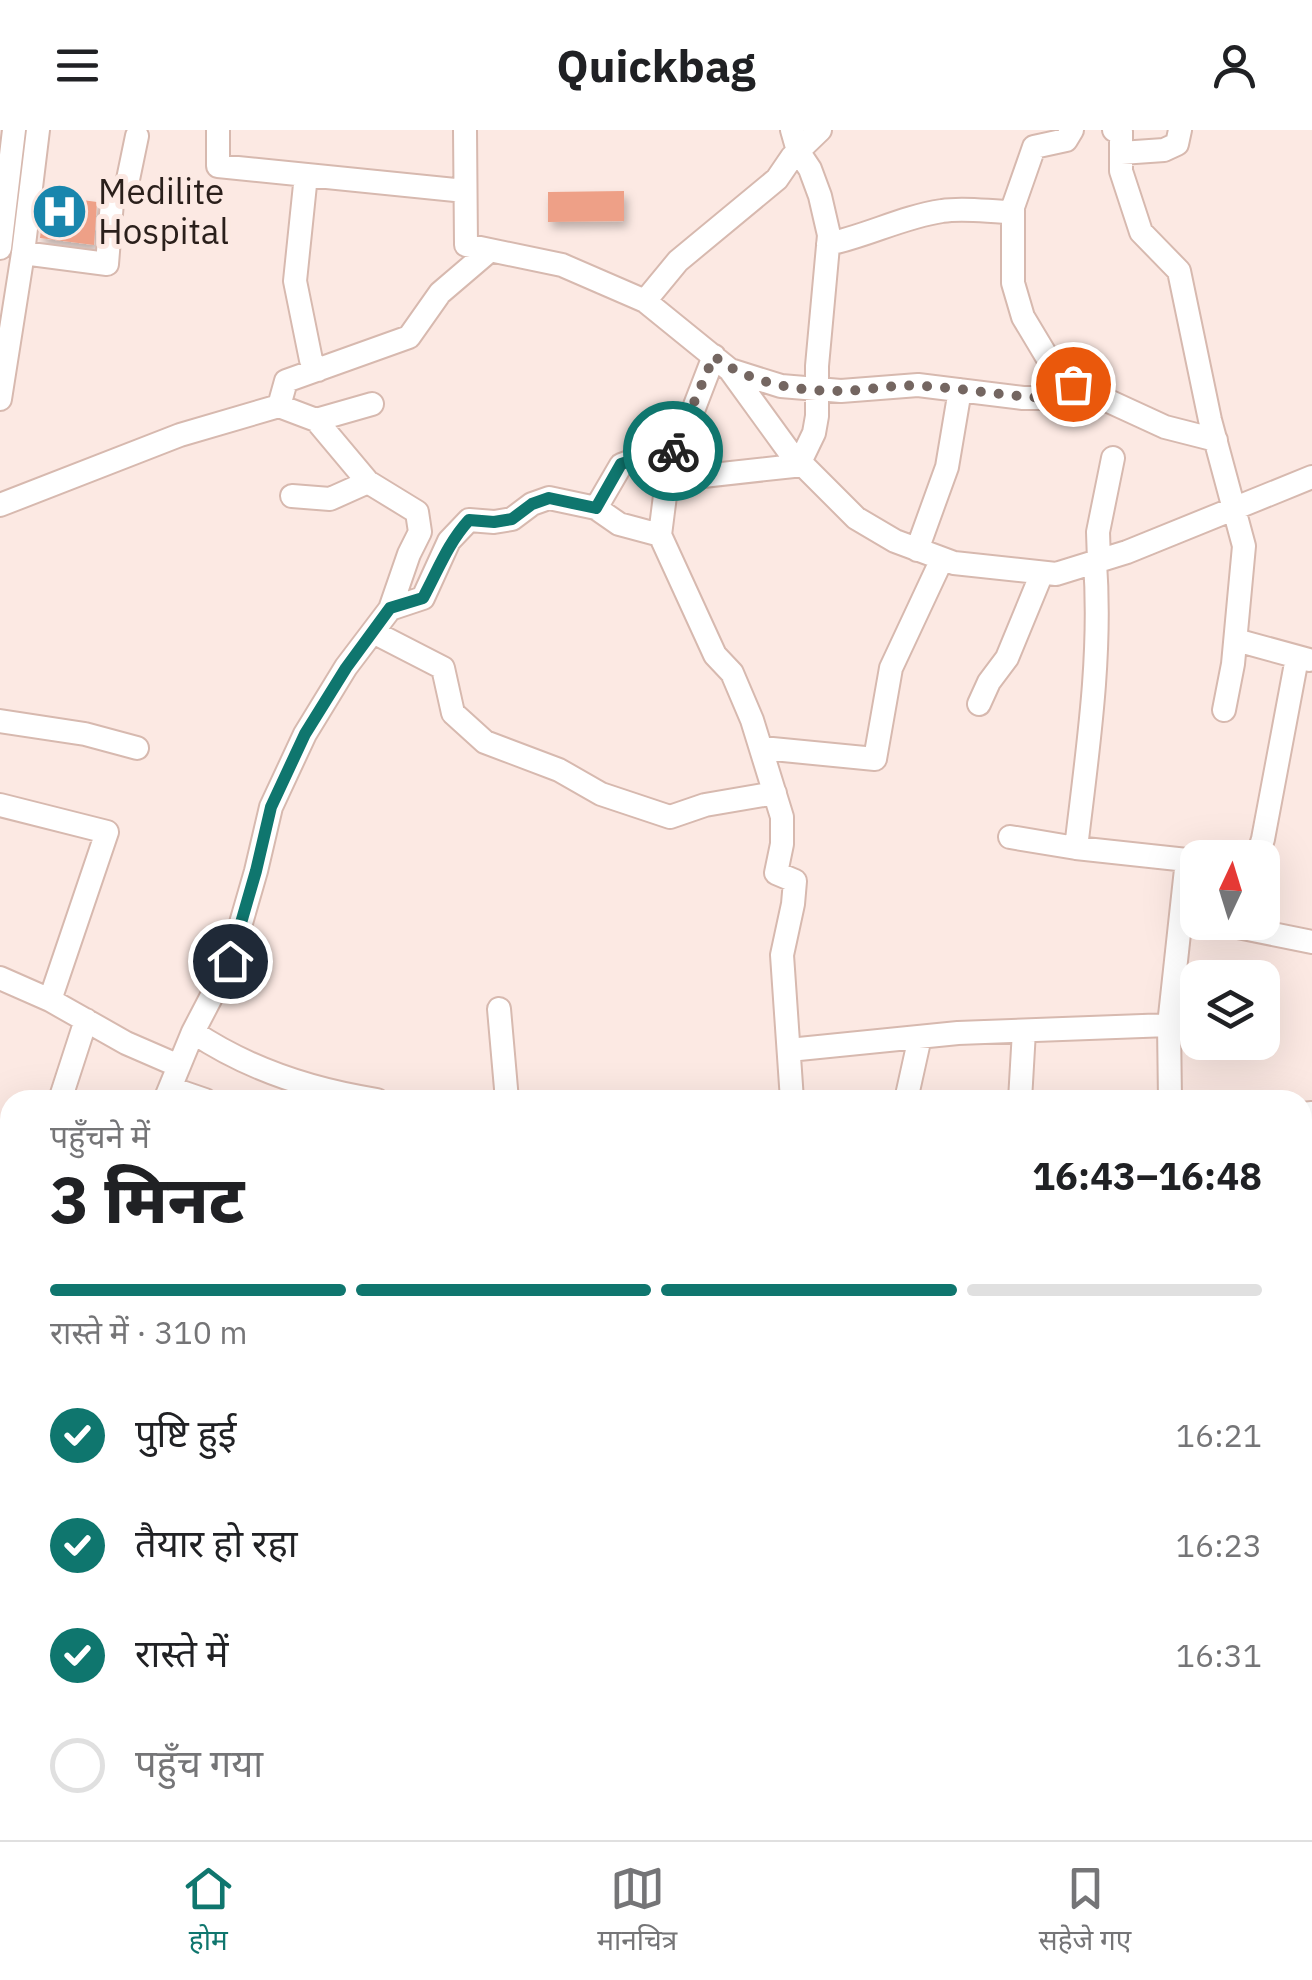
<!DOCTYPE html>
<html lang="hi">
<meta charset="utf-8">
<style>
:root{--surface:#fff;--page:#f2f2f2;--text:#202124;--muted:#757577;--line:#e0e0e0;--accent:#0f766e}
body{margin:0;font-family:"IBM Plex Sans","Noto Sans Devanagari",sans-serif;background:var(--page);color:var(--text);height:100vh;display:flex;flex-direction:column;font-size:38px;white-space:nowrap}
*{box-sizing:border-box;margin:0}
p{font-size:32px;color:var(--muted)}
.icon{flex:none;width:55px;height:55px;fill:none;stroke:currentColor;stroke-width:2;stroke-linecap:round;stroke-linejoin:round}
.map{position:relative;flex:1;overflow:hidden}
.panel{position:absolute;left:0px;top:960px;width:1312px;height:750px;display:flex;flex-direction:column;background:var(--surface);border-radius:30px 30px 0 0;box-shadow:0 10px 40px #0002}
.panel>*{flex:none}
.needle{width:65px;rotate:4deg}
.buttons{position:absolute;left:1180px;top:710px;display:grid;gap:20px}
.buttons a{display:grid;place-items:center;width:100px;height:100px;border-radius:20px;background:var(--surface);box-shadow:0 10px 40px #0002;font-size:50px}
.pin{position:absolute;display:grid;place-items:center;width:85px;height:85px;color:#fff;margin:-42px;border:5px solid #fff;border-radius:50%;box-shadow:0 2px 10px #0007}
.courier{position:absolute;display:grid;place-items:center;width:100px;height:100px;margin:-50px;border:8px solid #0f766e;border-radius:50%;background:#fff;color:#222;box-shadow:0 2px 12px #0007}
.overview em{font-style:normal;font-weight:800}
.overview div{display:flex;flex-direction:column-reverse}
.overview{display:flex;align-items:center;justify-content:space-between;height:170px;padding:0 50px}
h1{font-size:65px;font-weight:800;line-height:75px}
.bar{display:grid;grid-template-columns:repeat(4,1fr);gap:15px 10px;align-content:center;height:120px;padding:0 50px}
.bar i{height:12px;border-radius:8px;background:var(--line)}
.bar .current{background:var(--accent)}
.bar p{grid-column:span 4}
ol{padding:0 50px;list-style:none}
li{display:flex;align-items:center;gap:30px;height:110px}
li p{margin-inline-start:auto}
li .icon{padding:10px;border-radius:50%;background:var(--accent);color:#fff;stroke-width:4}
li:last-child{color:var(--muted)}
li i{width:55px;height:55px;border:5px solid var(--line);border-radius:50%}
header{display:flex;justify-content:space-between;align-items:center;height:130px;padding:0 50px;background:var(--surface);font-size:45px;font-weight:800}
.tabs{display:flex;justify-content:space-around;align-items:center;height:140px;border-top:2px solid var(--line);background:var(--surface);font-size:28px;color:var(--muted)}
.tabs a{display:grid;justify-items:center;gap:5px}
.tabs .current{color:var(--accent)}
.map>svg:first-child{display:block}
</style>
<header><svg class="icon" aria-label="menu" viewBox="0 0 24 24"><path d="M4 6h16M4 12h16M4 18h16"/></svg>Quickbag<svg class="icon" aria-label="person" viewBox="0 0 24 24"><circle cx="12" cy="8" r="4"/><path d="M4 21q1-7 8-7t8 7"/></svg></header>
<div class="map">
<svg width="1312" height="1710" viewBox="0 0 1312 1710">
<defs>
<filter id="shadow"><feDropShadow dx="3.5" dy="6" stdDeviation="5" flood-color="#0004"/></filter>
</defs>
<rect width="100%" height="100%" fill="#fce9e3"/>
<path fill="#eea087" filter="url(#shadow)" d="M624,61V91L548,92V62Z
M45,65L97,72L94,115L40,108Z"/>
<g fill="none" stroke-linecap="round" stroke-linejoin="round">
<defs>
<path id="minor" d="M218,0V36L465,61
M465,0L466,115L562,135L645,171L730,240L788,320L856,388L895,411L954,433L1056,444L1127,422L1312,347
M792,0L798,21L810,39L820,66L829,105L817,236V286L814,303L800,332
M1072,0L1066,10L1034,17L1013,77V153L1023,187L1047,227L1065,251L1165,297L1216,310
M1114,0L1121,2V41L1141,102L1179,141L1210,290L1244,416L1233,534L1224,580
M1121,23L1164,20L1177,14L1180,0
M306,45L295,151L311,230L318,240
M828,114C867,106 902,87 942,81C964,77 990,82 1013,82
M0,118L14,0
M23,123L107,134L112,72L126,59L137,6
M645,171L678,131L777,49L792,27L820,0
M730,240L781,256L841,261L918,255L1023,268H1058L1073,254
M0,269L23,123L38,0
M279,276L316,290L372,274
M667,348L680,302L694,278L714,226
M292,366L330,369L368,352
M0,375L180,305L279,276L286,251L409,207L440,163L488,122
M596,378L619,394L660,405
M917,420L947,337L960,260
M1099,431L1098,402L1113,328
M390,479L423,468L449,411L469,390L494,392L512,389L532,374L549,368L596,378L621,335L640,328L670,333
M373,502L443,538L453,583L485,612L559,640L601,664L670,687L705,675L775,663
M1236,510L1309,530
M979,574L989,552L1007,528L1042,443
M0,591L85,604L137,618
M762,618L875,629L891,538L942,429
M0,675L107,702L50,870L0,848
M1010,707L1076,718L1187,730L1169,895
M1076,718C1087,624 1102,528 1095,432
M1257,728L1263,709L1297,528
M1233,796L1312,812
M50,870L126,913L179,936
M499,879L507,970
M193,902L230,831L256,741L271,677L305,604L346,537L390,479L409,424L420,402L417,382L368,352L316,290
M789,920L958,903L1169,895L1170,970
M170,958L205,970
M60,970L86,890
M165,970L193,902C248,939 313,960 377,970
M792,970L782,825L793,774L795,751L776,743L782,714V687L752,590L732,543L715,525L660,405L667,350L803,335
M906,970L920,907
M1020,970L1024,901
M1302,984L1312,983
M0,1141L10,1115
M0,1226L10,1231
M0,1327L10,1320
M1302,1412L1312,1411
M0,1599L10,1600
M1302,1624L1312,1619
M40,1700V1710
M565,1700L569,1710
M822,1700L823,1710
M916,1700V1710
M1054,1700V1710
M456,1710L457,1700"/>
</defs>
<use href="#minor" stroke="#d7b9af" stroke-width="26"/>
<use href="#minor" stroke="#fff" stroke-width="22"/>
</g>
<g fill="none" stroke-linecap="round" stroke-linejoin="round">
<path stroke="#746661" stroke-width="10" stroke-dasharray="0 18" d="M673,321L714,226C748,254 802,262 845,261C870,260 896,254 921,256C967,258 1012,268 1058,268L1073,254"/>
<path stroke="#0f766e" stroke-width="12" d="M230,831L256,741L271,677L305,604L346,538L390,478L423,468C438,440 448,413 469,390L494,392L512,389L532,374L549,368L596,378L621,334L640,328L670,333L673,321"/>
</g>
<defs>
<symbol id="hospital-disc" viewBox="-11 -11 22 22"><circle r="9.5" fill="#1986ad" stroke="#fce9e3"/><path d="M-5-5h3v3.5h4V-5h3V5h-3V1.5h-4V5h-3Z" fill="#fff"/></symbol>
</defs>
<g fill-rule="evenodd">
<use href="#hospital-disc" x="28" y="50" width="63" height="63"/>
</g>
<g text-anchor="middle" stroke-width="10" stroke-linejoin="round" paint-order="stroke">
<g font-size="35" fill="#2a1f1b" stroke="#fce9e3" text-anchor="start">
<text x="98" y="74">Medilite<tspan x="98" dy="40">Hospital</tspan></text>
</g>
</g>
</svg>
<div class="buttons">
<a><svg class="needle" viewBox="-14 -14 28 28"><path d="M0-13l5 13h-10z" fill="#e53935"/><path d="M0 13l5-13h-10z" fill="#757577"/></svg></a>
<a><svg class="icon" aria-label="layers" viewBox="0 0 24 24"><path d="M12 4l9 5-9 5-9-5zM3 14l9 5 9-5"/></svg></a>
</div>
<div class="pin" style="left:1073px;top:254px;background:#ea580c"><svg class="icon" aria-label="bag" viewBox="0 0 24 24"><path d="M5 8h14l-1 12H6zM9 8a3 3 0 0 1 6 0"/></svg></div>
<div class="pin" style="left:230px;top:831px;background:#1f2937"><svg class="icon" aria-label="home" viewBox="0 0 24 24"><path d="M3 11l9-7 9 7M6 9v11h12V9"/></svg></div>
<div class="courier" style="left:673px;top:321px"><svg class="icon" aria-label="bike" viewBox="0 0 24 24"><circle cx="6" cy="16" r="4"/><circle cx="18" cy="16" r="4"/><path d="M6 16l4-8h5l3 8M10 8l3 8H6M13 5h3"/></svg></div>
<section class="panel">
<div class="overview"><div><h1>3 मिनट</h1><p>पहुँचने में</p></div><em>16:43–16:48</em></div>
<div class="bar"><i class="current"></i><i class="current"></i><i class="current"></i><i></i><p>रास्ते में · 310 m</p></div>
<ol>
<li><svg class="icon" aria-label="check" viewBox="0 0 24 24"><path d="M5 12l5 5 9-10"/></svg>पुष्टि हुई<p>16:21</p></li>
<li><svg class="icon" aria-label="check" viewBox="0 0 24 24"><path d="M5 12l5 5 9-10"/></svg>तैयार हो रहा<p>16:23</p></li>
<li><svg class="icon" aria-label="check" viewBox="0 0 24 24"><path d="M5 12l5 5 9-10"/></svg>रास्ते में<p>16:31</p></li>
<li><i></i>पहुँच गया</li>
</ol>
</section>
</div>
<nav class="tabs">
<a class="current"><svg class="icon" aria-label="home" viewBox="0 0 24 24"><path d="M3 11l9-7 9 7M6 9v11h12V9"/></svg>होम</a>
<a><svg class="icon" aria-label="map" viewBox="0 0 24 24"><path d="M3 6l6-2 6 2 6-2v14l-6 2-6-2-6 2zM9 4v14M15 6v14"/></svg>मानचित्र</a>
<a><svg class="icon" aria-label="saved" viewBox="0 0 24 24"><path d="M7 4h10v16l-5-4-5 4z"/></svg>सहेजे गए</a>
</nav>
